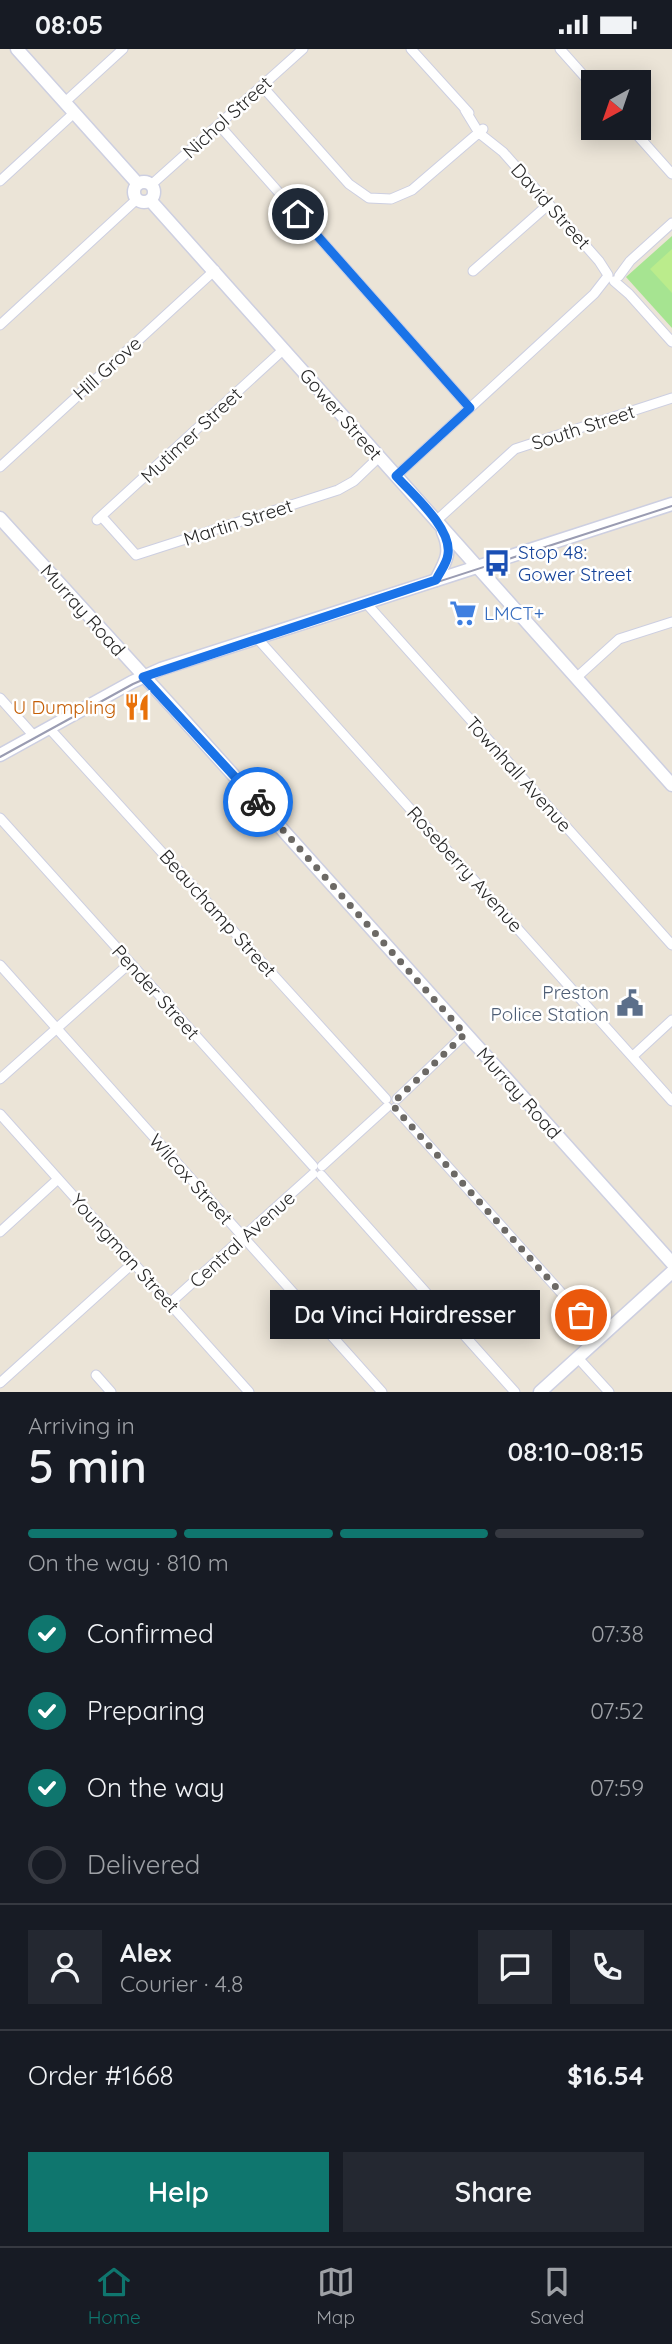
<!DOCTYPE html>
<meta charset="utf-8">
<style>
:root{--surface:#171b24;--page:#242831;--text:#f1f3f6;--muted:#9ea1a6;--line:#363941;--accent:#0f766e}
body{margin:0;font-family:Quicksand,sans-serif;background:var(--page);color:var(--text);height:100vh;display:flex;flex-direction:column;font-size:26px;white-space:nowrap}
*{box-sizing:border-box;margin:0}
p{font-size:23px;color:var(--muted)}
.icon{flex:none;width:38px;height:38px;fill:none;stroke:currentColor;stroke-width:2;stroke-linecap:round;stroke-linejoin:round}
.map{position:relative;height:1343px;overflow:hidden}
.details{display:flex;flex-direction:column;background:var(--surface);flex:1}
.details>*{flex:none}
.needle{width:46px;rotate:220deg}
.fabs{position:absolute;left:581px;top:21px;display:grid;gap:14px}
.fabs a{display:grid;place-items:center;width:70px;height:70px;border-radius:0px;background:var(--surface);box-shadow:0 4px 18px #0003;font-size:35px}
.pin{position:absolute;display:grid;place-items:center;width:60px;height:60px;color:#fff;margin:-30px;border:4px solid #fff;border-radius:50%;box-shadow:0 2px 7px #0007}
.courier{position:absolute;display:grid;place-items:center;width:70px;height:70px;margin:-35px;border:5px solid #1a73e8;border-radius:50%;background:#fff;color:#222;box-shadow:0 2px 9px #0007}
.bubble{position:absolute;height:49px;border-radius:0px;background:var(--surface);box-shadow:0 4px 18px #0003;font-size:23px;font-weight:600;line-height:49px;text-align:center}
.overview em{font-style:normal;font-weight:600}
.overview div{display:flex;flex-direction:column-reverse}
.overview{display:flex;align-items:center;justify-content:space-between;height:119px;padding:0 28px}
h1{font-size:46px;font-weight:600;line-height:52px}
.bar{display:grid;grid-template-columns:repeat(4,1fr);gap:10px 7px;align-content:center;height:84px;padding:0 28px}
.bar i{height:9px;border-radius:5px;background:var(--line)}
.bar .on{background:var(--accent)}
.bar p{grid-column:span 4}
.line{display:flex;align-items:center;gap:18px;padding:0 28px;border-top:2px solid var(--line)}
.line div{flex:1}
.round{display:grid;place-items:center;flex:none;width:74px;height:74px;border-radius:0px;background:var(--page)}
ol{padding:0 28px;list-style:none}
li{display:flex;align-items:center;gap:21px;height:77px}
li p{margin-inline-start:auto}
li .icon{padding:7px;border-radius:50%;background:var(--accent);color:#fff;stroke-width:4}
li:last-child{color:var(--muted)}
li i{width:38px;height:38px;border:4px solid var(--line);border-radius:50%}
.button{display:flex;gap:14px;margin-top:auto;padding:14px 28px}
.button a{flex:1;height:80px;border-radius:0px;background:var(--accent);color:#fff;font-size:28px;font-weight:600;line-height:80px;text-align:center}
.button a+a{background:var(--page);color:var(--text)}
.status{display:flex;justify-content:space-between;align-items:center;height:49px;padding:0 35px;background:var(--surface);direction:ltr}
.status svg{height:19px;fill:currentColor}
.tabs{display:flex;justify-content:space-around;align-items:center;height:98px;border-top:2px solid var(--line);background:var(--surface);font-size:19px;color:var(--muted)}
.tabs a{display:grid;justify-items:center;gap:4px}
.tabs .on{color:var(--accent)}
.map>svg:first-child{display:block}
</style>
<div class="status"><b>08:05</b><svg viewBox="0 0 49 12"><path d="M0 12V9h3v3zM5 12V6h3v6zM10 12V3h3v9zM15 12V0h3v12zM26 1h20v11H26zM47 4h2v5h-2z"/></svg></div>
<div class="map">
<svg width="672" height="1343" viewBox="0 0 672 1343">
<rect width="100%" height="100%" fill="#ebe4d7"/>
<path fill="#a6e491" d="M672,187V279L626,228Z"/>
<path fill="#bbec8c" d="M672,200V244L650,220Z"/>
<g fill="none" stroke-linecap="round" stroke-linejoin="round">
<defs>
<path id="minor" d="M411,0L469,64
M560,0L593,37
M262,37L349,135L369,149L391,150L412,141L483,80
M65,53L123,0
M465,61L479,84L503,103L599,212L608,226
M219,76L470,359
M631,79L672,125
M0,132L74,64
M151,136L303,0
M473,222L549,155
M619,227L630,212L672,174
M614,232L629,245L672,293
M0,276L137,150
M0,418L215,221
M396,427L594,245L608,227
M102,468L136,506L338,441L354,432L379,408
M97,471L284,300
M436,472L515,400L672,349
M366,554L672,896
M257,589L672,1052
M576,629L619,590L672,573
M0,649L34,687
M49,679L386,1050
M0,769L313,1117
M0,916L382,1343
M633,1007L672,971
M0,1030L130,914
M397,1050L465,985
M395,1059L601,1288
M0,1065L249,1343
M322,1117L387,1058
M321,1126L515,1343
M0,1183L58,1130
M170,1254L313,1125
M578,1309L609,1343
M96,1326L111,1343
M0,1334L133,1214"/>
<path id="tertiary" d="M17,0L138,135
M134 143a10 10 0 1 1 20 0a10 10 0 1 1-20 0Z
M150,151L672,736
M436,531C446,512 452,503 443,483"/>
<path id="secondary" d="M0,469L174,660L672,1214
M0,706L132,633L161,620L672,455
M540,1343L672,1223"/>
</defs>
<use href="#minor" stroke="#cdcfe1" stroke-width="11"/>
<use href="#tertiary" stroke="#cdcfe1" stroke-width="15"/>
<use href="#secondary" stroke="#cdcfe1" stroke-width="15"/>
<use href="#minor" stroke="#fff" stroke-width="9"/>
<use href="#tertiary" stroke="#fff" stroke-width="12"/>
<use href="#secondary" stroke="#fff" stroke-width="12"/>
<path stroke="#9a9cb2" stroke-width="2" d="M0,708L133,635L163,622L672,457"/>
</g>
<g fill="none" stroke-linecap="round" stroke-linejoin="round">
<path stroke="#6c6965" stroke-width="7" stroke-dasharray="0 12.6" d="M258,753L465,985L397,1050L398,1056L395,1059L581,1266"/>
<path stroke="#1a73e8" stroke-width="9" d="M258,753L143,628L436,531C440,522 447,515 448,505C452,479 412,445 396,427L470,359L298,165"/>
</g>
<defs>
<symbol id="bus-bare" viewBox="-9 -9 18 18"><path d="M-5-6H5V4H4V6H2V4H-2V6H-4V4H-5ZM-3.5-4V0h7V-4ZM-3.5 1.2v1.5H-2V1.2ZM2 1.2v1.5H3.5V1.2Z" fill="#1a4fb4" stroke="#fff" stroke-width="2.5" paint-order="stroke"/></symbol>
<symbol id="supermarket-bare" viewBox="-9 -9 18 18"><path d="M-6-5.5h2.5l.6 2H6L4.5 2H-2.5L-4.4-4H-6ZM-1.5 3.2a1.3 1.3 0 1 0 .1 0ZM3 3.2a1.3 1.3 0 1 0 .1 0Z" fill="#3f7fe0" stroke="#fff" stroke-width="2.5" paint-order="stroke"/></symbol>
<symbol id="restaurant-bare" viewBox="-9 -9 18 18"><path d="M-5-6h1v4h1v-4h1v4h1v-4h1v5L-1.5 .5V6h-2V.5L-5-1ZM5-6V6H3V1.5H1.5Q1.5-4 5-6Z" fill="#e8710a" stroke="#fff" stroke-width="2.5" paint-order="stroke"/></symbol>
<symbol id="civic-bare" viewBox="-9 -9 18 18"><path d="M-.6-6.5H3V-4.5H.6V-3L4-1V1h2V6H-6V1h2V-1L-.6-3ZM-1.2 2.5V6h2.4V2.5Z" fill="#5c6f8a" stroke="#fff" stroke-width="2.5" paint-order="stroke"/></symbol>
</defs>
<g fill-rule="evenodd">
<use href="#bus-bare" x="478" y="495" width="38" height="38"/>
<use href="#supermarket-bare" x="444" y="545" width="38" height="38"/>
<use href="#restaurant-bare" x="118" y="639" width="38" height="38"/>
<use href="#civic-bare" x="611" y="935" width="38" height="38"/>
</g>
<g text-anchor="middle" stroke-width="5" stroke-linejoin="round" paint-order="stroke">
<g font-size="19" fill="#272727" stroke="#fff">
<text transform="translate(227 68) rotate(-42)" y="7">Nichol Street</text>
<text transform="translate(551 157) rotate(48)" y="7">David Street</text>
<text transform="translate(107 319) rotate(-42)" y="7">Hill Grove</text>
<text transform="translate(341 365) rotate(49)" y="7">Gower Street</text>
<text transform="translate(583 378) rotate(-18)" y="7">South Street</text>
<text transform="translate(191 386) rotate(-43)" y="7">Mutimer Street</text>
<text transform="translate(238 473) rotate(-18)" y="7">Martin Street</text>
<text transform="translate(83 561) rotate(48)" y="7">Murray Road</text>
<text transform="translate(519 725) rotate(48)" y="7">Townhall Avenue</text>
<text transform="translate(465 820) rotate(48)" y="7">Roseberry Avenue</text>
<text transform="translate(218 864) rotate(48)" y="7">Beauchamp Street</text>
<text transform="translate(156 943) rotate(48)" y="7">Pender Street</text>
<text transform="translate(519 1044) rotate(48)" y="7">Murray Road</text>
<text transform="translate(191 1130) rotate(48)" y="7">Wilcox Street</text>
<text transform="translate(242 1190) rotate(-42)" y="7">Central Avenue</text>
<text transform="translate(125 1204) rotate(48)" y="7">Youngman Street</text>
</g>
<g font-size="19" fill="#164399" stroke="#fff" text-anchor="start">
<text x="518" y="510">Stop 48:<tspan x="518" dy="22">Gower Street</tspan></text>
</g>
<g font-size="19" fill="#366cbe" stroke="#fff" text-anchor="start">
<text x="484" y="571">LMCT+</text>
</g>
<g font-size="19" fill="#c56008" stroke="#fff" text-anchor="end">
<text x="116" y="665">U Dumpling</text>
</g>
<g font-size="19" fill="#4e5e75" stroke="#fff" text-anchor="end">
<text x="609" y="950">Preston<tspan x="609" dy="22">Police Station</tspan></text>
</g>
</g>
</svg>
<div class="fabs">
<a><svg class="needle" viewBox="-14 -14 28 28"><path d="M0-13l5 13h-10z" fill="#e53935"/><path d="M0 13l5-13h-10z" fill="#9ea1a6"/></svg></a>
</div>
<div class="pin" style="left:581px;top:1266px;background:#ea580c"><svg class="icon" aria-label="bag" viewBox="0 0 24 24"><path d="M5 8h14l-1 12H6zM9 8a3 3 0 0 1 6 0"/></svg></div>
<div class="pin" style="left:298px;top:165px;background:#1f2937"><svg class="icon" aria-label="home" viewBox="0 0 24 24"><path d="M3 11l9-7 9 7M6 9v11h12V9"/></svg></div>
<div class="courier" style="left:258px;top:753px"><svg class="icon" aria-label="bike" viewBox="0 0 24 24"><circle cx="6" cy="16" r="4"/><circle cx="18" cy="16" r="4"/><path d="M6 16l4-8h5l3 8M10 8l3 8H6M13 5h3"/></svg></div>
<div class="bubble" style="left:270px;top:1241px;width:270px">Da Vinci Hairdresser</div>
</div>
<section class="details">
<div class="overview"><div><h1>5 min</h1><p>Arriving in</p></div><em>08:10–08:15</em></div>
<div class="bar"><i class="on"></i><i class="on"></i><i class="on"></i><i></i><p>On the way · 810 m</p></div>
<ol>
<li><svg class="icon" aria-label="check" viewBox="0 0 24 24"><path d="M5 12l5 5 9-10"/></svg>Confirmed<p>07:38</p></li>
<li><svg class="icon" aria-label="check" viewBox="0 0 24 24"><path d="M5 12l5 5 9-10"/></svg>Preparing<p>07:52</p></li>
<li><svg class="icon" aria-label="check" viewBox="0 0 24 24"><path d="M5 12l5 5 9-10"/></svg>On the way<p>07:59</p></li>
<li><i></i>Delivered</li>
</ol>
<div class="line" style="height:126px"><a class="round"><svg class="icon" aria-label="person" viewBox="0 0 24 24"><circle cx="12" cy="8" r="4"/><path d="M4 21q1-7 8-7t8 7"/></svg></a><div><b>Alex</b><p>Courier · 4.8</p></div><a class="round"><svg class="icon" aria-label="chat" viewBox="0 0 24 24"><path d="M4 5h16v11H9l-5 4z"/></svg></a><a class="round"><svg class="icon" aria-label="phone" viewBox="0 0 24 24"><path d="M5 4h4l2 5-3 2q2 4 5 5l2-3 5 2v4C11 20 4 13 5 4z"/></svg></a></div>
<div class="line" style="height:91px"><div>Order #1668</div><b>$16.54</b></div>
<div class="button"><a>Help</a><a>Share</a></div>
</section>
<nav class="tabs">
<a class="on"><svg class="icon" aria-label="home" viewBox="0 0 24 24"><path d="M3 11l9-7 9 7M6 9v11h12V9"/></svg>Home</a>
<a><svg class="icon" aria-label="map" viewBox="0 0 24 24"><path d="M3 6l6-2 6 2 6-2v14l-6 2-6-2-6 2zM9 4v14M15 6v14"/></svg>Map</a>
<a><svg class="icon" aria-label="saved" viewBox="0 0 24 24"><path d="M7 4h10v16l-5-4-5 4z"/></svg>Saved</a>
</nav>
